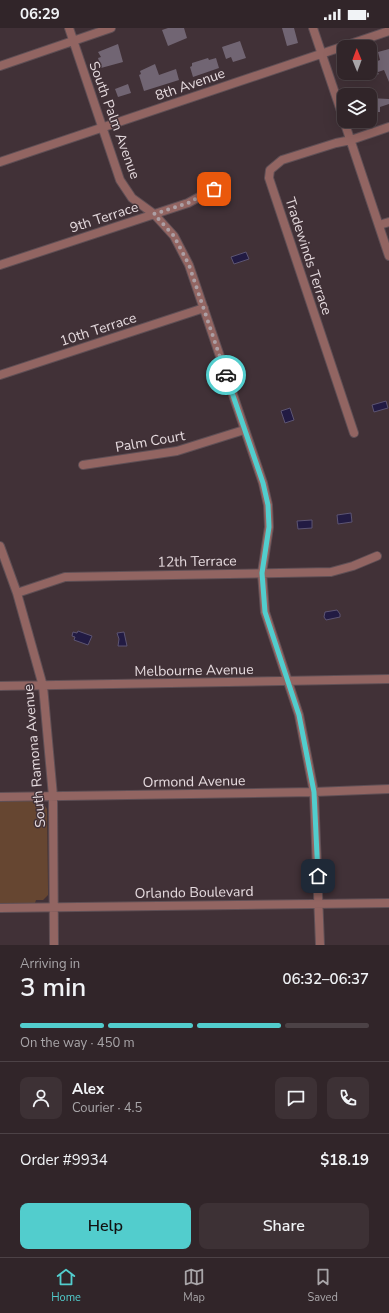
<!DOCTYPE html>
<meta charset="utf-8">
<style>
:root{--surface:#312529;--page:#3d3135;--text:#f1f3f6;--muted:#a8a5a8;--line:#4c4246;--accent:#52cdcd}
body{margin:0;font-family:"Nunito Sans",sans-serif;background:var(--page);color:var(--text);height:100vh;display:flex;flex-direction:column;font-size:15px;white-space:nowrap}
*{box-sizing:border-box;margin:0}
p{font-size:13px;color:var(--muted)}
.icon{flex:none;width:22px;height:22px;fill:none;stroke:currentColor;stroke-width:2;stroke-linecap:round;stroke-linejoin:round}
.map{position:relative;height:917px;overflow:hidden}
.panel{display:flex;flex-direction:column;background:var(--surface);flex:1}
.panel>*{flex:none}
.needle{width:26px;rotate:359deg}
.controls{position:absolute;left:337px;top:12px;display:grid;gap:8px}
.controls a{display:grid;place-items:center;width:40px;height:40px;border-radius:8px;background:var(--surface);box-shadow:0 4px 16px #0002,0 0 0 1px var(--line);font-size:20px}
.pin{position:absolute;display:grid;place-items:center;width:34px;height:34px;color:#fff;margin:-17px;border-radius:8px;box-shadow:0 2px 6px #0006}
.courier{position:absolute;display:grid;place-items:center;width:40px;height:40px;margin:-20px;border:3px solid #52cdcd;border-radius:50%;background:#fff;color:#222;box-shadow:0 1px 5px #0007}
.overview em{font-style:normal;font-weight:600}
.overview div{display:flex;flex-direction:column-reverse}
.overview{display:flex;align-items:center;justify-content:space-between;height:68px;padding:0 20px}
h1{font-size:26px;font-weight:600;line-height:30px}
.bar{display:grid;grid-template-columns:repeat(4,1fr);gap:6px 4px;align-content:center;height:48px;padding:0 20px}
.bar i{height:5px;border-radius:3px;background:var(--line)}
.bar .current{background:var(--accent)}
.bar p{grid-column:span 4}
.line{display:flex;align-items:center;gap:10px;padding:0 20px;border-top:1px solid var(--line)}
.line div{flex:1}
.round{display:grid;place-items:center;flex:none;width:42px;height:42px;border-radius:8px;background:var(--page)}
.button{display:flex;gap:8px;margin-top:auto;padding:8px 20px}
.button a{flex:1;height:46px;border-radius:8px;background:var(--accent);color:#111;font-size:16px;font-weight:600;line-height:46px;text-align:center}
.button a+a{background:var(--page);color:var(--text)}
.status{display:flex;justify-content:space-between;align-items:center;height:28px;padding:0 20px;background:var(--surface);direction:ltr}
.status svg{height:11px;fill:currentColor}
.tabs{display:flex;justify-content:space-around;align-items:center;height:56px;border-top:1px solid var(--line);background:var(--surface);font-size:11px;color:var(--muted)}
.tabs a{display:grid;justify-items:center;gap:2px}
.tabs .current{color:var(--accent)}
.map>svg:first-child{display:block}
</style>
<div class="status"><b>06:29</b><svg viewBox="0 0 49 12"><path d="M0 12V9h3v3zM5 12V6h3v6zM10 12V3h3v9zM15 12V0h3v12zM26 1h20v11H26zM47 4h2v5h-2z"/></svg></div>
<div class="map">
<svg width="389" height="917" viewBox="0 0 389 917">
<rect width="100%" height="100%" fill="#413137"/>
<path fill="#664631" d="M0,771H35L43,775L47,781L48,860V867L43,872H36L35,875L0,876Z"/>
<path fill="#221b43" stroke="#5c5472" d="M246,224L249,231L234,236L231,229Z
M386,373L388,380L374,384L372,377Z
M290,380L294,392L285,395L281,383Z
M351,485L352,494L338,496L337,487Z
M312,492V500L298,501L297,493Z
M337,582L340,586V589L326,592L324,589L325,584Z
M78,603L92,608L88,617L74,612L75,609L72,608L73,604L77,605Z
M124,604L127,618H118L119,611L117,605Z"/>
<path fill="#716573" d="M168,0H184L187,10L168,18L162,2Z
M282,0H294L298,15L287,18Z
M240,13L246,30L233,34L231,29L226,31L222,19Z
M118,16L123,34L101,40L98,30L101,29L98,24Z
M389,21V54L384,42L375,45H378L379,46L360,52L359,49L348,52L346,45H370V36L380,32L378,24Z
M208,30L209,32L216,30L219,40L193,49L190,39L192,38V35Z
M155,36L159,47L176,41L179,52L144,63L139,47L141,46L140,43Z
M128,56L131,65L118,69L115,61Z
M370,70L389,71V76L380,79V84H370Z"/>
<g fill="none" stroke-linecap="round" stroke-linejoin="round">
<defs>
<path id="street" d="M69,0L120,152L132,170L154,186L174,208L189,237L263,455L268,477L269,499L262,545L265,584L299,687L314,764L320,917
M313,0L344,92
M0,38L111,0
M344,93L389,228
M0,134L389,3
M379,197L389,194
M0,237L188,175L214,161
M0,347L204,280
M354,405L269,150L270,142L282,132L336,115L351,112L389,99
M83,437L177,423L244,402
M0,518L17,565L43,658L53,768L54,917
M17,565L65,549L331,544L353,538L377,528
M0,658L389,651
M0,769L314,764L389,761
M0,880L389,875"/>
</defs>
<use href="#street" stroke="#5f4f55" stroke-width="10"/>
<use href="#street" stroke="#926562" stroke-width="8"/>
</g>
<g fill="none" stroke-linecap="round" stroke-linejoin="round">
<path stroke="#ac9fa4" stroke-width="4" stroke-dasharray="0 7.2" d="M214,161L188,175L154,186L174,208L189,237L226,347"/>
<path stroke="#52cdcd" stroke-width="5" d="M226,347L263,455L268,477L269,499L262,545L265,584L299,687L314,764L318,848"/>
</g>
<g text-anchor="middle" stroke-width="3" stroke-linejoin="round" paint-order="stroke">
<g font-size="14" fill="#e5dade" stroke="#413137">
<text transform="translate(190 56) rotate(-19)" y="5">8th Avenue</text>
<text transform="translate(115 92) rotate(70)" y="5">South Palm Avenue</text>
<text transform="translate(104 189) rotate(-18)" y="5">9th Terrace</text>
<text transform="translate(309 228) rotate(72)" y="5">Tradewinds Terrace</text>
<text transform="translate(98 301) rotate(-18)" y="5">10th Terrace</text>
<text transform="translate(150 413) rotate(-10)" y="5">Palm Court</text>
<text transform="translate(197 533) rotate(-1)" y="5">12th Terrace</text>
<text transform="translate(194 642) rotate(-1)" y="5">Melbourne Avenue</text>
<text transform="translate(34 728) rotate(-95)" y="5">South Ramona Avenue</text>
<text transform="translate(194 753) rotate(-1)" y="5">Ormond Avenue</text>
<text transform="translate(194 864) rotate(-1)" y="5">Orlando Boulevard</text>
</g>
</g>
</svg>
<div class="controls">
<a><svg class="needle" viewBox="-14 -14 28 28"><path d="M0-13l5 13h-10z" fill="#e53935"/><path d="M0 13l5-13h-10z" fill="#a8a5a8"/></svg></a>
<a><svg class="icon" aria-label="layers" viewBox="0 0 24 24"><path d="M12 4l9 5-9 5-9-5zM3 14l9 5 9-5"/></svg></a>
</div>
<div class="pin" style="left:214px;top:161px;background:#ea580c"><svg class="icon" aria-label="bag" viewBox="0 0 24 24"><path d="M5 8h14l-1 12H6zM9 8a3 3 0 0 1 6 0"/></svg></div>
<div class="pin" style="left:318px;top:848px;background:#1f2937"><svg class="icon" aria-label="home" viewBox="0 0 24 24"><path d="M3 11l9-7 9 7M6 9v11h12V9"/></svg></div>
<div class="courier" style="left:226px;top:347px"><svg class="icon" aria-label="car" viewBox="0 0 24 24"><path d="M5 17H2v-5l4-1 3-4h7l3 4 3 1v5h-3M9 17h6M6 11h13"/><circle cx="7" cy="17" r="2"/><circle cx="17" cy="17" r="2"/></svg></div>
</div>
<section class="panel">
<div class="overview"><div><h1>3 min</h1><p>Arriving in</p></div><em>06:32–06:37</em></div>
<div class="bar"><i class="current"></i><i class="current"></i><i class="current"></i><i></i><p>On the way · 450 m</p></div>
<div class="line" style="height:72px"><a class="round"><svg class="icon" aria-label="person" viewBox="0 0 24 24"><circle cx="12" cy="8" r="4"/><path d="M4 21q1-7 8-7t8 7"/></svg></a><div><b>Alex</b><p>Courier · 4.5</p></div><a class="round"><svg class="icon" aria-label="chat" viewBox="0 0 24 24"><path d="M4 5h16v11H9l-5 4z"/></svg></a><a class="round"><svg class="icon" aria-label="phone" viewBox="0 0 24 24"><path d="M5 4h4l2 5-3 2q2 4 5 5l2-3 5 2v4C11 20 4 13 5 4z"/></svg></a></div>
<div class="line" style="height:52px"><div>Order #9934</div><b>$18.19</b></div>
<div class="button"><a>Help</a><a>Share</a></div>
</section>
<nav class="tabs">
<a class="current"><svg class="icon" aria-label="home" viewBox="0 0 24 24"><path d="M3 11l9-7 9 7M6 9v11h12V9"/></svg>Home</a>
<a><svg class="icon" aria-label="map" viewBox="0 0 24 24"><path d="M3 6l6-2 6 2 6-2v14l-6 2-6-2-6 2zM9 4v14M15 6v14"/></svg>Map</a>
<a><svg class="icon" aria-label="saved" viewBox="0 0 24 24"><path d="M7 4h10v16l-5-4-5 4z"/></svg>Saved</a>
</nav>
